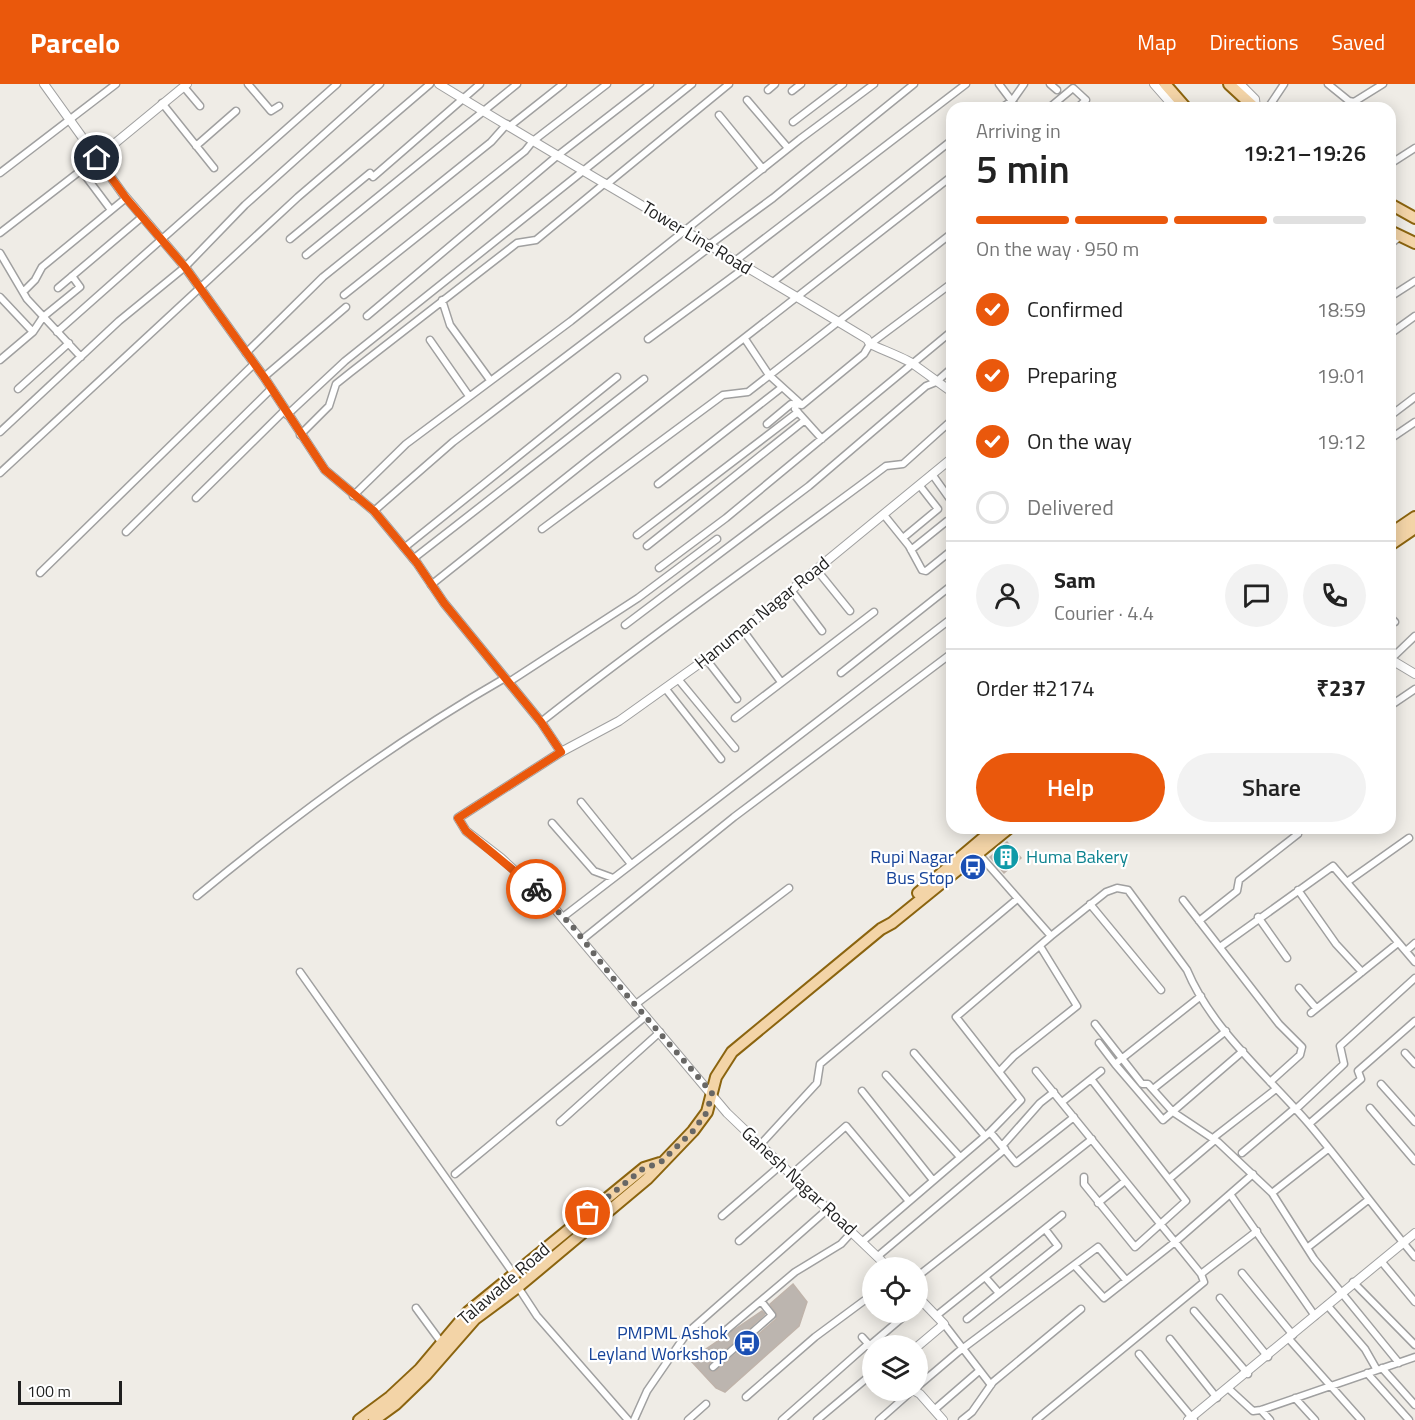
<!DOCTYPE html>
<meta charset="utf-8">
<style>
:root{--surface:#fff;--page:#f2f2f2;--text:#222;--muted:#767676;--line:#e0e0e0;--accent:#ea580c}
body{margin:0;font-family:"Titillium Web",sans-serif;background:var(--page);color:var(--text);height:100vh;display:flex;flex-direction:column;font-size:22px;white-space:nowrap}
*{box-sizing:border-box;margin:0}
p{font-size:20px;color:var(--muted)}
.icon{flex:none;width:33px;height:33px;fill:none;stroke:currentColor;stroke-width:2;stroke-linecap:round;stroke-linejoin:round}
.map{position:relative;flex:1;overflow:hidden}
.details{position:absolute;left:946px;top:18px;width:450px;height:732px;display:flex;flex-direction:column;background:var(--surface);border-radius:18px;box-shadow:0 3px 15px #0003}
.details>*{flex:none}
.tools{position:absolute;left:862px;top:1173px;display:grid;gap:12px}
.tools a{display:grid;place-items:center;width:66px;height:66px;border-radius:50%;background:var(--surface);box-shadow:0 3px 15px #0003;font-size:30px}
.scale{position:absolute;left:18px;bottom:15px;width:104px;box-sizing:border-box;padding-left:6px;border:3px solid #1f1f1f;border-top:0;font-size:16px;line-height:21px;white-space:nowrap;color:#1f1f1f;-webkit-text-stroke:4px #fff;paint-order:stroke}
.pin{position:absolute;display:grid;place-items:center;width:51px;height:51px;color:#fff;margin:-26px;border:3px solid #fff;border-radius:50%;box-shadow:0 2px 6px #0007}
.courier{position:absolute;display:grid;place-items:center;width:60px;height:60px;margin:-30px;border:4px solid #ea580c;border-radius:50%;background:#fff;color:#222;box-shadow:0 2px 8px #0007}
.overview em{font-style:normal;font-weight:600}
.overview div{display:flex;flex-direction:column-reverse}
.overview{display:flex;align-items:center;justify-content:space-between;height:102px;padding:0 30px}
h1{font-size:39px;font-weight:600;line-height:45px}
.bar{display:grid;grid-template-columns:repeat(4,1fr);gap:9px 6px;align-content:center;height:72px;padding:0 30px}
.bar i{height:8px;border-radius:4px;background:var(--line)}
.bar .current{background:var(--accent)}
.bar p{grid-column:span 4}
.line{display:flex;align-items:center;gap:15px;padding:0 30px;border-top:2px solid var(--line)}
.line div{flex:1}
.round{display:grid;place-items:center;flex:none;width:63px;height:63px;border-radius:32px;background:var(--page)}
ol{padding:0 30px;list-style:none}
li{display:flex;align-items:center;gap:18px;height:66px}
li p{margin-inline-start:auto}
li .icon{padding:6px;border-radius:50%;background:var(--accent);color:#fff;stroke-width:4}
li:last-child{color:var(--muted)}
li i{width:33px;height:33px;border:3px solid var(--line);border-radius:50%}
.cta{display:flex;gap:12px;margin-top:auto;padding:12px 30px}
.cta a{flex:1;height:69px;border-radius:36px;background:var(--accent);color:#fff;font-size:24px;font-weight:600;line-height:69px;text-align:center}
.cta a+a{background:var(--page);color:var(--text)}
header{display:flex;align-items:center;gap:36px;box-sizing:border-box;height:84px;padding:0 30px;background:var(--accent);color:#fff}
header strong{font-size:28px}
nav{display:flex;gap:33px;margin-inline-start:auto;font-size:21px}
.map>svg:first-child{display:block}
</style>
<header>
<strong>Parcelo</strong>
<nav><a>Map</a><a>Directions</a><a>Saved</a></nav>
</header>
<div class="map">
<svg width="1415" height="1336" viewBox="0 0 1415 1336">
<rect width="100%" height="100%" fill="#efece6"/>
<path fill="#bcb5af" stroke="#bfb3aa" stroke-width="1.5" d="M1007,758L1021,774L1004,789L990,773Z
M793,1200L807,1218L799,1242L725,1308L716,1304L690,1276L762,1227L765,1230L709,1280L710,1287H716L776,1235L777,1230L770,1220Z"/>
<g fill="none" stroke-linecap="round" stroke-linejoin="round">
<defs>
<path id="minor" d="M248,0L271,27L279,22
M999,0L1017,24
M1050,0L1057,6
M1328,0L1349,17L1354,18L1383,0
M184,3L200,22
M768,6L775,0
M792,7L801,0
M747,16L788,64
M162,19L214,84
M1001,24L1012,17L1024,0
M1049,24L1073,4L1086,16L1077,24
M1268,24L1284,0
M719,31L763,85
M793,38L843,0
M510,42L563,0
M196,62L236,27
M1390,80L1415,64
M81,86L111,126
M0,89L116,0
M607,100L729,0
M0,149L97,74
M290,155L370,89L373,93L480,0
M1390,160L1401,152
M0,169L27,215L81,273
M306,171L517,0
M735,177L966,0
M773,198L952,56
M58,204L142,133
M23,208L35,196L42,183L126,114
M344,211L525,67L533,57L607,0
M0,213L33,248
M1390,213L1415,197
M442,216L450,241L490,296
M367,232L557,72L650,0
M57,248L337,0
M1390,250L1415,232
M648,255L746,183
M745,255L769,291L802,321L791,320L767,340
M430,256L469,312
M246,269L323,193L491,58L507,40
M0,276L33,248L43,233L80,203L72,192
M264,293L346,223
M18,305L69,259
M802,321L864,270L870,260L952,199
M795,325L822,355
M287,331L345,277L692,0
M1390,332L1415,313
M0,348L119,237L185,183L245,121L380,0
M300,351L329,322L336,300L351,288L517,159L536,156L605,99
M1390,355L1415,338
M0,389L298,113L430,0
M932,390L952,418
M658,400L781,304
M353,412L406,360L571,237L800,55L874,0
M196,414L284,327
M374,427L453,358L706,166L709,161L773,114L914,0
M884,431L909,462L922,486L926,487L952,466
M542,445L723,311L748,308L952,149
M126,448L271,305
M637,451L798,328
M903,454L938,425L920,402
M647,462L805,336
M404,464L617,293
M911,466L947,437
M413,475L644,295
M659,484L726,434L952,247
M816,485L850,527
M40,489L254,280
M431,501L589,375L952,92
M791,506L822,547
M1390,533L1395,538
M625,541L809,402L926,302L936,298L952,284
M742,545L781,598
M706,575L737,615
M1391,575L1415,552
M841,589L952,501
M678,595L735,664
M509,598L638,514L717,455
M665,604L721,675
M1390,622L1415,605
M735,634L874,528
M541,638C653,549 772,468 886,382L903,380L952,336
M581,718L631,780
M552,739L594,787L613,794
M976,767L1051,852L1106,808L1117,804L1128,806L1187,886C1212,946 1268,992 1309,1040C1346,1084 1379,1130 1415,1173
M1347,798L1409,754
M1298,806L1336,860L1362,888
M197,812C295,731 395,657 505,594
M1183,816L1279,940L1302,963L1300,971L1270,998
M1090,820L1161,906
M563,833L952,534
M1258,833L1287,874
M1199,837L1237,807L1239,796L1298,750L1293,744
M583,855L734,733L952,569
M1220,863L1333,782L1415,878
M1406,867L1415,859
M300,888L513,1189L518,1203L537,1232L628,1336
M1299,904L1316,924
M1201,912L1115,980L1163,1036L1243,967
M636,920L789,804
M1311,929L1398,859
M1095,940L1142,1000H1148L1173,1028L1218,1058L1272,1109L1314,1175L1399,1279
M1099,959L1115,980
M914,969L985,1052
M1405,969L1415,980
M999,988L1014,972L1077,922L1040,862
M886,991L960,1073
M1381,1000L1415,1038
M1153,1005L1226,947
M862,1007L932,1095
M1062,1018L1101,987
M1370,1024L1415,1077
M1295,1026L1344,980L1340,962L1415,894
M560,1038L660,948
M1309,1040L1361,995L1358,987L1415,937
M990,1048L1016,1079L1074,1033
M1213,1054L1276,1005
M760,1061L817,999L820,980L1016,816
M1002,1062L1040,1019L1054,1008
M1242,1069L1294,1025
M455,1090L646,932
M791,1091L846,1042L908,1116
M1084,1093V1100L1135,1163L1186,1117L1091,995
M1169,1095L1215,1056
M1272,1109L1328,1065
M1230,1110L1315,1232
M1098,1119L1125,1097
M722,1132L781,1081
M739,1157L803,1101
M863,1157L990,1048L1021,1016L956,933L1051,852
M1307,1164L1368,1116
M878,1172L1005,1065
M1381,1177L1415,1218
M1075,1182L1104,1214L1175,1158L1253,1090
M1242,1189L1293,1251
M1201,1190L1257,1147
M918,1192L1092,1055
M985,1193L999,1209
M1353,1198L1415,1261
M1220,1214L1268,1273
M1327,1221L1365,1265L1377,1286
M416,1224L441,1258
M1194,1227L1248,1290
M936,1232L1062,1131
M967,1235L1058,1162L1045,1145
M944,1240L991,1301
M725,1247L795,1188L841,1160L852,1148
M862,1253L873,1265
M1170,1255L1217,1314
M1289,1255L1361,1336
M869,1262L909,1228
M1139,1270L1194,1336
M713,1283L772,1231L761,1217
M1382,1284L1415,1321
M1367,1289L1409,1336
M918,1302L958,1268L1098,1163L1126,1196
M1229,1305L1253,1327L1261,1326L1415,1273
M746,1313L815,1253L873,1210
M1295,1314L1315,1336
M934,1326L979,1287
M1261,1326L1270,1336
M634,1336L647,1307L687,1249L829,1124
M688,1336L706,1320
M782,1336L868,1260
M817,1336L873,1289
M879,1336L913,1306
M962,1336L972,1328L993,1298L1081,1225
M1036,1336L1204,1198L1201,1190L1036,987"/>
<path id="tertiary" d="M44,0L123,110L185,183L264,293L325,386L374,427L417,479L444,519L541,638L561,668
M439,0C580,87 725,169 867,255L870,260C880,265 905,274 913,280C926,289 939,299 952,308
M1154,0L1175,24
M1240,0L1255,15L1256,24
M97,74L187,0
M1390,575L1415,590
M889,1184L727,1029L550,819L501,774L466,747L458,734L561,668L619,637L717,567L952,374
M918,1213L944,1240L918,1262
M913,1306L920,1310L943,1336
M1188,1336L1415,1149"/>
<path id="primary" d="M1165,0L1186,24
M1229,0L1255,24
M1390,120L1415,134
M1390,147L1415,159
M1390,450L1415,433
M1390,461L1415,444
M918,809L995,744
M359,1336L390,1313L420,1285L468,1228L644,1084L660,1079
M374,1336L396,1320L426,1291L475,1235L518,1203L647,1095L693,1047L707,1028L716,993L732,968L881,845L892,839L1009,744"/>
</defs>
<use href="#minor" stroke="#a0a0a0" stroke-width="9"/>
<use href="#tertiary" stroke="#a0a0a0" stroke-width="10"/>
<use href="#primary" stroke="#8b640f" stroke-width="14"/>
<use href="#minor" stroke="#fff" stroke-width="6"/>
<use href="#tertiary" stroke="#fff" stroke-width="8"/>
<use href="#primary" stroke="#f3d4a7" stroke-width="10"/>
</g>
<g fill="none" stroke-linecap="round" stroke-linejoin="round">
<path stroke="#686765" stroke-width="6" stroke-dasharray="0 10.8" d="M536,805L573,843L624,908L712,1009L707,1028L693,1047L660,1079L644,1084L588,1129"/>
<path stroke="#ea580c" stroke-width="8" d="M97,74L126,114L185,183L264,293L325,386L374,427L417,479L444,519L541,638L561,668L458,734L466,747L536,805"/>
</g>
<defs>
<symbol id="building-disc" viewBox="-11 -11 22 22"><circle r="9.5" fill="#0f9aa8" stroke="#fff"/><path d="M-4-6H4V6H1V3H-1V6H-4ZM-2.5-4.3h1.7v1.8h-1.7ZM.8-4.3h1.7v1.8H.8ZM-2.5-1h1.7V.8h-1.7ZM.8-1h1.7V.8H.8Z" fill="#fff"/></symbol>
<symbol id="bus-disc" viewBox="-11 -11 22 22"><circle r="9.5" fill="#1a4fb4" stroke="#fff"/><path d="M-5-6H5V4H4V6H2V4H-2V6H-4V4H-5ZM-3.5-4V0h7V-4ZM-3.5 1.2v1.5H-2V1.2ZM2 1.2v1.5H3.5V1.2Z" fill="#fff"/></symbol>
</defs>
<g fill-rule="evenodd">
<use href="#building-disc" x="991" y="758" width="30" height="30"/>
<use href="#bus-disc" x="958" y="768" width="30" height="30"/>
<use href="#bus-disc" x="732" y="1244" width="30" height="30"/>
</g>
<g text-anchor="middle" stroke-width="4.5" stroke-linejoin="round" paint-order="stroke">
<g font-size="18" fill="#1f1f1f" stroke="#fff">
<text transform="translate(697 154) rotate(31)" y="6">Tower Line Road</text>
<text transform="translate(762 529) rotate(-39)" y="6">Hanuman Nagar Road</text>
<text transform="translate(799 1097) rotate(43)" y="6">Ganesh Nagar Road</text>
<text transform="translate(504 1200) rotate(-41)" y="6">Talawade Road</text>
</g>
<g font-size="18" fill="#164399" stroke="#fff" text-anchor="end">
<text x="954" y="779">Rupi Nagar<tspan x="954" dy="21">Bus Stop</tspan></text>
<text x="728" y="1255">PMPML Ashok<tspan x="728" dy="21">Leyland Workshop</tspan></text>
</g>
<g font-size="18" fill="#0d838f" stroke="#fff" text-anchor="start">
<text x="1026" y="779">Huma Bakery</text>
</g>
</g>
</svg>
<div class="tools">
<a><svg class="icon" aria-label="locate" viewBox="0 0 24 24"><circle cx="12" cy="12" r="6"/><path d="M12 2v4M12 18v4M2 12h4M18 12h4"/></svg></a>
<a><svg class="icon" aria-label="layers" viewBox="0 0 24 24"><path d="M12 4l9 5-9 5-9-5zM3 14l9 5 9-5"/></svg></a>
</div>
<div class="scale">100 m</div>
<div class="pin" style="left:588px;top:1129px;background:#ea580c"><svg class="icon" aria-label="bag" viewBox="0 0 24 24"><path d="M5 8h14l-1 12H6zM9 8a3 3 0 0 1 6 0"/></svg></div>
<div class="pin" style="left:97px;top:74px;background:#1f2937"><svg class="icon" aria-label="home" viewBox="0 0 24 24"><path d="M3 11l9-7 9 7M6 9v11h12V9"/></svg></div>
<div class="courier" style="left:536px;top:805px"><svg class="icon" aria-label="bike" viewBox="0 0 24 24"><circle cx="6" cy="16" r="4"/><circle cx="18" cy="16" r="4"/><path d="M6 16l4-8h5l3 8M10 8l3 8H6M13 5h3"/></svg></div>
<section class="details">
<div class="overview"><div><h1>5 min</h1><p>Arriving in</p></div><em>19:21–19:26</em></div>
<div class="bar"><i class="current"></i><i class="current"></i><i class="current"></i><i></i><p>On the way · 950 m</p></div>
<ol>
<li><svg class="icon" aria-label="check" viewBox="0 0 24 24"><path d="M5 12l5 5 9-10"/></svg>Confirmed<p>18:59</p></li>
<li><svg class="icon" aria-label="check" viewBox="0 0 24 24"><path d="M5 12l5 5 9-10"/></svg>Preparing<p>19:01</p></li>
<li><svg class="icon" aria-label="check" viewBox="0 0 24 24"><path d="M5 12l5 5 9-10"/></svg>On the way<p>19:12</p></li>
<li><i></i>Delivered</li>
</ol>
<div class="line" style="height:108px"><a class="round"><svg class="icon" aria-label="person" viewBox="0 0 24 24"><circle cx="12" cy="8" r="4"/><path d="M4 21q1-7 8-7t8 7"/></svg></a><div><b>Sam</b><p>Courier · 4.4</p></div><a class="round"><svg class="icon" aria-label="chat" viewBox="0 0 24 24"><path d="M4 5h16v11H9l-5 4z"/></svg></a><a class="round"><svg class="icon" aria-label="phone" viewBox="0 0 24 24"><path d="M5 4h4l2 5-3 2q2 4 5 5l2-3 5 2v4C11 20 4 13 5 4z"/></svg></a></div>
<div class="line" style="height:78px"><div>Order #2174</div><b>₹237</b></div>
<div class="cta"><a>Help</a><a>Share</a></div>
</section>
</div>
